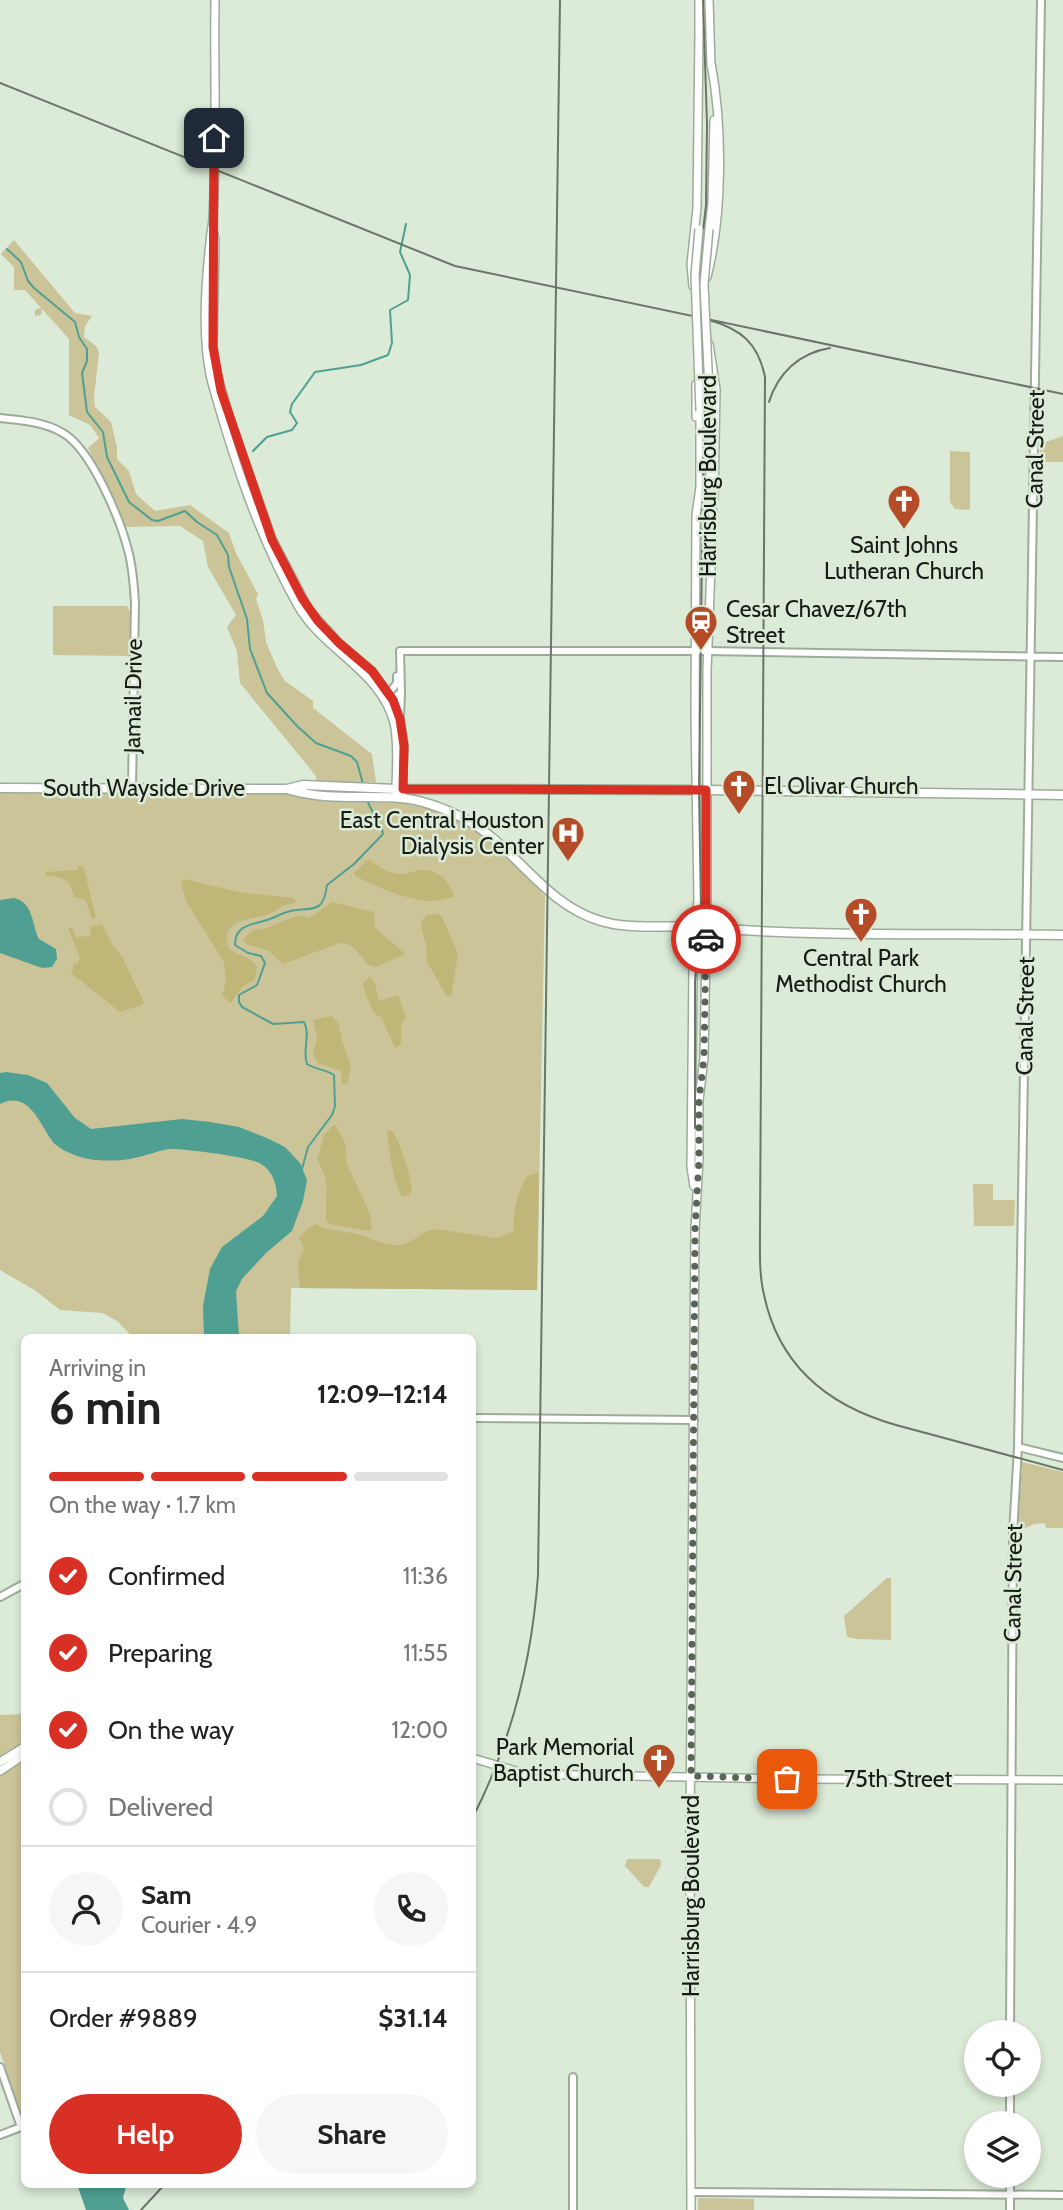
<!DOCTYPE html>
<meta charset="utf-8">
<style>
:root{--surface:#fff;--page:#f6f6f6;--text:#222;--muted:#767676;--line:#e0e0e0;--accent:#d93025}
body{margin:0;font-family:Cabin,sans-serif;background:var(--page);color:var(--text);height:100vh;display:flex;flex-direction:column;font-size:26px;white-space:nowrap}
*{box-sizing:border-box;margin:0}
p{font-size:23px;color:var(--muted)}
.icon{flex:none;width:38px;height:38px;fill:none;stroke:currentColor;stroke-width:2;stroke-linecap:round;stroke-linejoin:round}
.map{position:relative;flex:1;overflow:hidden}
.side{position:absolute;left:21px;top:1334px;width:455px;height:854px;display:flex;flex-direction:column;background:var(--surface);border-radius:10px;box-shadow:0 4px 10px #0003}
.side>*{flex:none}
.fabs{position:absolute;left:964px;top:2020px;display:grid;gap:14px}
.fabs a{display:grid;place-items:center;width:77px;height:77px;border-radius:50%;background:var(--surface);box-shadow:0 4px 10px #0003;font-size:35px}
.pin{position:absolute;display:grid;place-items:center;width:60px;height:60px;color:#fff;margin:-30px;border-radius:14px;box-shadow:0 4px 10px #0006}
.courier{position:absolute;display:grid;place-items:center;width:70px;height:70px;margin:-35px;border:5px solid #d93025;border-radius:50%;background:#fff;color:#222;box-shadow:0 2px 9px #0007}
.overview em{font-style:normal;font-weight:700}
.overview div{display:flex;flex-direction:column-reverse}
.overview{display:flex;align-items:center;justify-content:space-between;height:119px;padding:0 28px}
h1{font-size:46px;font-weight:700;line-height:52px}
.bar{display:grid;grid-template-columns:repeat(4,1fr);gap:10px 7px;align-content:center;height:84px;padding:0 28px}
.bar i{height:9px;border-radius:5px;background:var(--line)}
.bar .on{background:var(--accent)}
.bar p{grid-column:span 4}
.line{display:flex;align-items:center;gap:18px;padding:0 28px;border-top:2px solid var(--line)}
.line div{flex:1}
.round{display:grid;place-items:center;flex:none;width:74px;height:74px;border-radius:37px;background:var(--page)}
ol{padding:0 28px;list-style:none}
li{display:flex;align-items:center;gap:21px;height:77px}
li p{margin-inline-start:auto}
li .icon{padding:7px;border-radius:50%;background:var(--accent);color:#fff;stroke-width:4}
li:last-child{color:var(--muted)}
li i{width:38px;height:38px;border:4px solid var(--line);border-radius:50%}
.cta{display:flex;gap:14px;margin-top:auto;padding:14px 28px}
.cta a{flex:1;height:80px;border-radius:42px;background:var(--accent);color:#fff;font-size:28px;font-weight:700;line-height:80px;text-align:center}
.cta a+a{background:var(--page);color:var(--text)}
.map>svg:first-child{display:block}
</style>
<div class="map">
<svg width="1063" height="2210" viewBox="0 0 1063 2210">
<rect width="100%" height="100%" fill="#dbebd7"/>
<path fill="#cbc499" d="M14,240L75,313L92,316L85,326L84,337L96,346L99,352L94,398L95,407L111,422L117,447V459L129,471L136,494L155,511L190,505L229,533L236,553L258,594L256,599L263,620L266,642L278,670L285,681L313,701V708L372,754L376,782H316V776L240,683L237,651L227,627L236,615L208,567L203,541L180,526L125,527L88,448L99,438L90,425L69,415V339L42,309L41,315L35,316V310L41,308L25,290H14V267L1,254Z
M1040,423H1043V443L1063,436V462H1040Z
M950,451L970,452V510L955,509L950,502Z
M53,606H127L130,612L129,656L53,655Z
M0,793H280L340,802L401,803L430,808L455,817L473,828L506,857L545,896L537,1290L291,1288L290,1337H133L117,1321L102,1313L60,1310L36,1291L0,1270Z
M973,1184H993V1200H1015L1014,1226H974Z
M1022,1462L1063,1472V1528H1046L1045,1523L1035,1524L1018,1531Z
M887,1578H891V1640L857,1639L847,1637L844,1616Z
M24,1714V2122L0,2052V1715Z
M627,1859H659L661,1861V1865L649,1887H644L625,1866Z
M698,2198L754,2199V2210H698Z"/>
<path fill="#c0b677" d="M369,859C379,867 386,872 399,874C408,875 414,870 422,870C438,869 451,882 454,897C445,898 436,902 426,901C408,900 367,884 353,874Z
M79,865L83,866L85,873L96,918L92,919L86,900L74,897C71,879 62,876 45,876L46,872L77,870Z
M184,879L239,892L294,898L296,903C279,905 279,911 266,915C248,920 219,919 229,949C237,956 253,957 257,967L254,980L242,987L231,1003L222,996L226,981L224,962L186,901L181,883Z
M332,902L374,912L375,928L405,954L376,967L371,966C359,959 357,943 340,943L283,964L269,951L246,944L243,939L253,930L267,928L290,918L300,915L309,918Z
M439,914L442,917L458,954L451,996L446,995L427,962L426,944L421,927L422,920L427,915Z
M102,924L112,944L122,957L144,1002L142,1005L120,1012L71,973L74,964L78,962L80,958L68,928H72L76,937L90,936L91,926Z
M370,976L375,984L379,1001L398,995L406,1017L401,1024V1044L395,1048L381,1017L375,1014C371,1007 363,990 363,983Z
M332,1016L339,1025L342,1041L351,1067L347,1084H342L341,1071L318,1063L313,1054L317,1038L313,1020Z
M335,1124L345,1143L347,1164L370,1214L372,1228L370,1231L329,1224L326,1220C325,1191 332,1187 317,1159L324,1135Z
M391,1130C399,1136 412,1180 412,1191L407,1196H402C394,1187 388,1145 387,1132Z
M539,1172L537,1290L300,1288L298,1263L304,1249L299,1238L308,1228L315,1224C327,1230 339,1231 352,1233C368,1236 385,1247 401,1245C414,1243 422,1230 436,1229L497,1238L514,1231C513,1210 517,1196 526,1177Z"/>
<path fill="#4fa092" d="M14,898C34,903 31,923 39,939L56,949L57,959L52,967L42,968L0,953V900Z
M6,1072L28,1075L47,1083L75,1118L91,1129L182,1119L210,1122L239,1127L267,1138L285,1147L300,1163L307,1180L303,1201L292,1231L266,1253L242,1279L236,1291L239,1337H204L203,1306L210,1269L222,1247L263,1216L277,1196C276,1182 273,1172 261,1164C252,1157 185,1149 171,1149C159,1150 146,1156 134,1158C123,1161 109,1161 97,1160C85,1160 60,1151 53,1142C40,1125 29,1089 0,1104V1073Z
M77,2184H131L126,2187L123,2198L129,2210H86Z"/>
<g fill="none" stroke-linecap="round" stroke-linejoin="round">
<path stroke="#4fa092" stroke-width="2" d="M7,249L21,262L28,281L34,288L75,322L79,337L87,349V361L82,373L87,412L103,432L107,457L129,502L152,520L158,521L185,511L197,522L217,535L228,555L229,567L247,619L250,649L267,693L297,726L316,743L351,756L357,762L363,784
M253,451L267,437L292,430L297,423L290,412L292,404L315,372L361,365L388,355L392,343L390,310L408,300L410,275L400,252L406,224
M302,1169L308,1147L332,1115L335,1106L334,1075C327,1070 317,1070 307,1064C302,1050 311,1035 304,1022L273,1024L242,1007L239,1002V995L257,985L265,963L261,956L248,953L235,945C235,925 251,925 267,920C274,918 280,914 287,912C309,905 323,918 327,885L354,864L383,834C382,822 370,812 367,799"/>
<defs>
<path id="tertiary" d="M0,418C21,420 45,422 63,433C92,450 121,521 129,554C133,570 134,587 135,603L132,788
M387,696L397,683V676
M390,700L398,695L401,691L400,651H707L1063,657
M400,717L401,693
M472,1418L694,1420
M1018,1447L1063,1458
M0,1597L24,1584
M1010,2032L1013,1534L1018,1447L1041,0
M0,2067L21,2127L0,2135
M573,2077V2210
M1010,2084V2123
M691,2192L1063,2195
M1010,2210V2175"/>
<path id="secondary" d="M215,0C214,72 217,145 213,217C213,226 210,234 210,243C205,286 201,348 214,390C235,464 260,539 298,606C324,651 381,671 394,723C399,745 396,770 396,792
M709,0L711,66
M699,34V0
M709,229L712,203L714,120
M213,230L215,240L213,347L217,374L230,419L272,539L309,610L339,643L372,671L393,700L400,719L404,746L402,794
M707,277C723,214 723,127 711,63
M693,286L691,264L697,208L699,32
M698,297L700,309V330
M709,344L716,389L714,499
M696,417V384
M694,1186L691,1167L693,969L698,898L695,716L696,515L700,487V411
M472,1758L526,1774L787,1779L1063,1780
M0,1762L24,1747
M0,1771L24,1755
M691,2210L690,1828L695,1230L699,1159V1100L704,1058L707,900V671L713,514L710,492V411"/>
<path id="primary" d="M0,788L287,789L303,785L396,789L706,790L1063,795
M290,790C331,801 361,795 401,798C422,800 443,808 461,817C514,843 542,904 601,921C631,930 665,925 696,927C818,937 941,933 1063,935"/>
</defs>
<use href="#tertiary" stroke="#9dac9a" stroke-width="10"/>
<use href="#secondary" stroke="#9dac9a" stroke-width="10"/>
<use href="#primary" stroke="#9dac9a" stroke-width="11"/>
<use href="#tertiary" stroke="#fff" stroke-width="6"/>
<use href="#secondary" stroke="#fff" stroke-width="7"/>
<use href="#primary" stroke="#fff" stroke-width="8"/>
<path stroke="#6b7568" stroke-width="2" d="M695,1128V982L701,907L699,790L704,399L699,265L706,205L707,124L703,0"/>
<path stroke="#6b7568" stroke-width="2" d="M0,83L455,266L1063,394
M709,320C741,329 758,343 765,377L760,1230C760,1252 759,1274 764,1295C779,1366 829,1406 896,1425L1063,1470
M769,402C778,373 799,353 830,348
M472,1819C511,1743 532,1660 538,1575L560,0
M141,2210L165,2184"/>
<defs>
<path id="secondary-bridge" d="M699,229L695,275L700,411
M709,229L704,284L710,411"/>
</defs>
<use href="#secondary-bridge" stroke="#9dac9a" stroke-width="10" stroke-linecap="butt"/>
<use href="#secondary-bridge" stroke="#fff" stroke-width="7"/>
</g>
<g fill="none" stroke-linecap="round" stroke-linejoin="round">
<path stroke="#5b6458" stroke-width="7" stroke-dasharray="0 12.6" d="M706,939L704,1058L699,1100V1159L695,1230L691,1776L787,1779"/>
<path stroke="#d93025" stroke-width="9" d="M214,138L213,347L221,391L272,540L302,598L318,621L339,643L372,671L393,700L400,719L404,746L403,789L706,790V939"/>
</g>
<defs>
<symbol id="church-pin" viewBox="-11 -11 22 30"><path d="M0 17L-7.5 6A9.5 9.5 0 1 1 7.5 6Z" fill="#b44d27" stroke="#dbebd7"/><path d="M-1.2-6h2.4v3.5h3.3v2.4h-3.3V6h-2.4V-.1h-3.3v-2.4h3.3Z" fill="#fff"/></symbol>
<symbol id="station-pin" viewBox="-11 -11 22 30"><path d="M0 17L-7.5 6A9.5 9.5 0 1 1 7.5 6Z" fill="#b44d27" stroke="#dbebd7"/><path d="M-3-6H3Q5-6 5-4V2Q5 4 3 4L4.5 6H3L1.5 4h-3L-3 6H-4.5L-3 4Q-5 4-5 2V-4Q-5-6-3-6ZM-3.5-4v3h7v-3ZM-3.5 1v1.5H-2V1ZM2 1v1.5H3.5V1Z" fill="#fff"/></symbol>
<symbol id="hospital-pin" viewBox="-11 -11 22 30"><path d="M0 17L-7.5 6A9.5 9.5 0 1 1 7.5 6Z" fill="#b44d27" stroke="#dbebd7"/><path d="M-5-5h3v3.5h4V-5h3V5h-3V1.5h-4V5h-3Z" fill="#fff"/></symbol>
</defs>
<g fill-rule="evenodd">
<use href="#church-pin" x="885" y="482" width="38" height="52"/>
<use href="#station-pin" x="682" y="603" width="38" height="52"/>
<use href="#church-pin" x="720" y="767" width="38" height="52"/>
<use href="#hospital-pin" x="549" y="814" width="38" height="52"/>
<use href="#church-pin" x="842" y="895" width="38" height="52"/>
<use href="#church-pin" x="640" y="1741" width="38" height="52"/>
</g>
<g text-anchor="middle" stroke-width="5" stroke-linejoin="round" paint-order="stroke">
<g font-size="23" fill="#161b14" stroke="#dbebd7">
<text transform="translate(1035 449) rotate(-89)" y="8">Canal Street</text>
<text transform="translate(708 476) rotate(-90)" y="8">Harrisburg Boulevard</text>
<text transform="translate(133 696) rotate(-89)" y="8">Jamail Drive</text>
<text x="144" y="796">South Wayside Drive</text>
<text transform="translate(1025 1016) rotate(-89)" y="8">Canal Street</text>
<text transform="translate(1013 1583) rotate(-89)" y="8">Canal Street</text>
<text x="898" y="1787">75th Street</text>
<text transform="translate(691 1896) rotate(-90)" y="8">Harrisburg Boulevard</text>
</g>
<g font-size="23" fill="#161b14" stroke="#dbebd7">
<text x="904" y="553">Saint Johns<tspan x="904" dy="26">Lutheran Church</tspan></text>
<text x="726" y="617" text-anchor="start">Cesar Chavez/67th<tspan x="726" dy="26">Street</tspan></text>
<text x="764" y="794" text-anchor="start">El Olivar Church</text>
<text x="544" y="828" text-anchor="end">East Central Houston<tspan x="544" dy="26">Dialysis Center</tspan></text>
<text x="861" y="966">Central Park<tspan x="861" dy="26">Methodist Church</tspan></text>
<text x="634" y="1755" text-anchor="end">Park Memorial<tspan x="634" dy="26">Baptist Church</tspan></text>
</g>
</g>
</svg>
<div class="fabs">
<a><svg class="icon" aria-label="locate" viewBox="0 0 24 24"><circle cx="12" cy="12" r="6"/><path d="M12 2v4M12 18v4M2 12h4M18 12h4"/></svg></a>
<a><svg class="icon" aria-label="layers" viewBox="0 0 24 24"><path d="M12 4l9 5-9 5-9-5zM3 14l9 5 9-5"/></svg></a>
</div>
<div class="pin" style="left:787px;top:1779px;background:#ea580c"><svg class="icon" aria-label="bag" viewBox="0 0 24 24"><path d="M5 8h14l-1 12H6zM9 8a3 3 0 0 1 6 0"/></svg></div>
<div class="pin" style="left:214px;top:138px;background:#1f2937"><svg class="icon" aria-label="home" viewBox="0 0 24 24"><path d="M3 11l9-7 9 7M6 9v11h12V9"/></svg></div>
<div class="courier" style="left:706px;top:939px"><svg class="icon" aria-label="car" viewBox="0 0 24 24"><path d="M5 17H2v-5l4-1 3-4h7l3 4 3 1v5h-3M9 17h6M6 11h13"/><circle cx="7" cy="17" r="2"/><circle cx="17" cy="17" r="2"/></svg></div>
<section class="side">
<div class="overview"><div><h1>6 min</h1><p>Arriving in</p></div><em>12:09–12:14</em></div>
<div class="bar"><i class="on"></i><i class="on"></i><i class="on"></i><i></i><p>On the way · 1.7 km</p></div>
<ol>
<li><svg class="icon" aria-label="check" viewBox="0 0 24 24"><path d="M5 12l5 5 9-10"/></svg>Confirmed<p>11:36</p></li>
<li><svg class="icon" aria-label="check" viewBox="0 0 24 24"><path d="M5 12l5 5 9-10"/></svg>Preparing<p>11:55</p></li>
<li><svg class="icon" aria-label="check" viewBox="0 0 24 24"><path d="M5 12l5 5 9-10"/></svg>On the way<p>12:00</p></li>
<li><i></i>Delivered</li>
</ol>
<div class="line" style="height:126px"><a class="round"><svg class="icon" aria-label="person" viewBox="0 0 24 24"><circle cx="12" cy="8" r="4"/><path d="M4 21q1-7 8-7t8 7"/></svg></a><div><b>Sam</b><p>Courier · 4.9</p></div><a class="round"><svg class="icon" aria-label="phone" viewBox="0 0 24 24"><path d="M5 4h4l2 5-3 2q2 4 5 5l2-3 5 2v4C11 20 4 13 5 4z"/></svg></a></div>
<div class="line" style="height:91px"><div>Order #9889</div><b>$31.14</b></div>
<div class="cta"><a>Help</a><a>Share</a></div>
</section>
</div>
